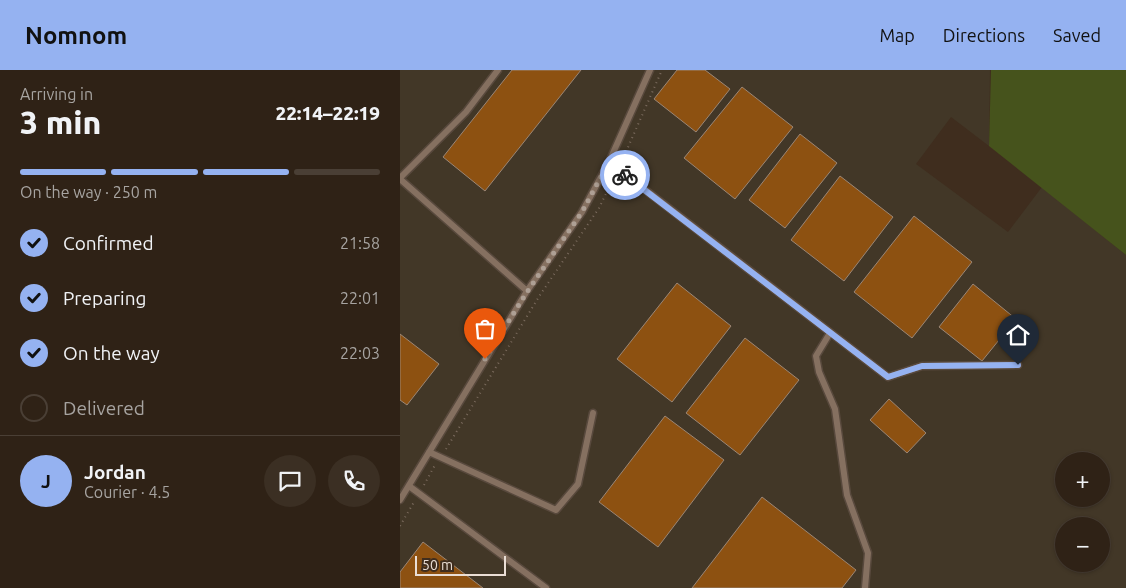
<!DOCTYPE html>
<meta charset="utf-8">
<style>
:root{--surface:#2f2216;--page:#3b2f23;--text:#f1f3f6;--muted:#a7a4a1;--line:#4a3f35;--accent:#95b2f1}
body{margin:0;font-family:Ubuntu,sans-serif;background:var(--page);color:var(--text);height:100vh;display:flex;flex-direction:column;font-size:19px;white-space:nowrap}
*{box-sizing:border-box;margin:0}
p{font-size:16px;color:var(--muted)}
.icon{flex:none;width:28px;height:28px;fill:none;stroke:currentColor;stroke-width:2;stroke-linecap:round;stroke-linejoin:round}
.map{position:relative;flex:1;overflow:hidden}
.sheet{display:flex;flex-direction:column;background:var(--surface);width:400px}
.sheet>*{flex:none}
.controls{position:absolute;left:655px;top:382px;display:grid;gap:10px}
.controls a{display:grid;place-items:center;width:55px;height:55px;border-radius:50%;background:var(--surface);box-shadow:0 1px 4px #0004,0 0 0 1px var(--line);font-size:25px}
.scale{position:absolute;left:15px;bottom:12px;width:91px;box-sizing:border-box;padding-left:5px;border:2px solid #eaded5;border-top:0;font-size:14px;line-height:18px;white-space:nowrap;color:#eaded5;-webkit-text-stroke:4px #3f2d1e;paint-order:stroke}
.pin{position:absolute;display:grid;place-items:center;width:42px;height:42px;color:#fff;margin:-51px -21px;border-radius:50% 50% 50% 0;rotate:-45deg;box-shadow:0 0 5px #0007}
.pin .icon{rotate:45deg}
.courier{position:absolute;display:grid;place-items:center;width:50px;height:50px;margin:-25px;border:4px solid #95b2f1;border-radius:50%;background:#fff;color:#222;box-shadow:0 1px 6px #0007}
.overview em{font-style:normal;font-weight:800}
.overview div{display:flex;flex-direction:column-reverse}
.overview{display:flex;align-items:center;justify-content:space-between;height:85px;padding:0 20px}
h1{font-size:32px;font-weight:800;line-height:38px}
.bar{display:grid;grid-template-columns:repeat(4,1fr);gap:8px 5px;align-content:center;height:60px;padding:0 20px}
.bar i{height:6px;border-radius:4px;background:var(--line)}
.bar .on{background:var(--accent)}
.bar p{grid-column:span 4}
.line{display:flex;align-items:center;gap:12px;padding:0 20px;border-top:1px solid var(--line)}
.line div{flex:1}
.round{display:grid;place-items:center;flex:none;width:52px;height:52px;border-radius:26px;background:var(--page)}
ol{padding:0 20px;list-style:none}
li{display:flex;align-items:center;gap:15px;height:55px}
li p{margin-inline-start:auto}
li .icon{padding:5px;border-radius:50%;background:var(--accent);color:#111;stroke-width:4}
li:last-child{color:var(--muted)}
li i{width:28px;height:28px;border:2px solid var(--line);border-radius:50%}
header{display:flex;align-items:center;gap:30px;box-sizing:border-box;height:70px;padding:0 25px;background:var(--accent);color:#111}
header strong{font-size:24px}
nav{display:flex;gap:28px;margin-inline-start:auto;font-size:18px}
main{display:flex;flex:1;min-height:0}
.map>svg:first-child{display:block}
</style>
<header>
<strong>Nomnom</strong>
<nav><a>Map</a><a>Directions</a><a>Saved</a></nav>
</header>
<main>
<section class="sheet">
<div class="overview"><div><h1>3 min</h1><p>Arriving in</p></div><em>22:14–22:19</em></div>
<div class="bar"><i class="on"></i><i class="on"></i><i class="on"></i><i></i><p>On the way · 250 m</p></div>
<ol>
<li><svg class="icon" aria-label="check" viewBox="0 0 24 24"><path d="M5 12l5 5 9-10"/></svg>Confirmed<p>21:58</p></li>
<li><svg class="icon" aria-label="check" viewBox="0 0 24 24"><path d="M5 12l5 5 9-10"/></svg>Preparing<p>22:01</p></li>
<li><svg class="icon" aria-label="check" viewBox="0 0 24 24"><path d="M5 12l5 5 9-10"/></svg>On the way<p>22:03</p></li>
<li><i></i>Delivered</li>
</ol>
<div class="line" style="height:90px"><b class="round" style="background:var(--accent);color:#111">J</b><div><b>Jordan</b><p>Courier · 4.5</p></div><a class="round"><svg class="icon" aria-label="chat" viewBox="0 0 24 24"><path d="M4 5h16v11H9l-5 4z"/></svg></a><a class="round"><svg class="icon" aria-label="phone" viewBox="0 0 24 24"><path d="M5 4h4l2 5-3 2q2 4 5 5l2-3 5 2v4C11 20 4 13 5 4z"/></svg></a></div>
</section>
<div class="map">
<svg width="726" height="518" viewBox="0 0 726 518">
<rect width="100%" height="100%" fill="#3f2d1e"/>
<path fill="#423727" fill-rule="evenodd" d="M0,0H590L589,76L551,47L516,94L608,162L642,117L726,185V518H0ZM664,391H701V429H664ZM664,456H701V494H664Z"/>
<path fill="#46531c" d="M591,0H726V185L589,76Z"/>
<path fill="#8d5111" stroke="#9b8675" d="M112,0H181L85,121L43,87Z
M277,0H305L330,19L296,62L254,29Z
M342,17L393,57L335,129L284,88Z
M400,64L437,93L385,158L349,130Z
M440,106L493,147L444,211L391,170Z
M514,146L572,192L512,268L454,222Z
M277,213L331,256L272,332L217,289Z
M573,214L616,249L582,291L539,257Z
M0,264L39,294L7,335L0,330Z
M345,268L399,310L340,385L286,343Z
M489,329L526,363L507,383L470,350Z
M265,346L324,390L258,477L199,432Z
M362,427L456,500L442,518H292Z
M23,472L83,518H0V502Z"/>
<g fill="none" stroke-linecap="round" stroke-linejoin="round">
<defs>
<path id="service" d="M209,92L488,307L522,296L618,295
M0,108L66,42L98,0
M0,109L127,221
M430,263L416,286L419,302L435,339L447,425L468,483L465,518
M29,382L156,440L178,414L193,343
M9,416L146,518
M0,430L127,221L182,142L209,92L250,0"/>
</defs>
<use href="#service" stroke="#58493d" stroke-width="9"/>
<path stroke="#7b6b5e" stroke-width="2" stroke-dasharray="1 4" stroke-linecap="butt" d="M222,91L262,0
M46,379L140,225L199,138L214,107
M24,415L35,395
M0,456L14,432"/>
<use href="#service" stroke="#857060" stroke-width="6"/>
</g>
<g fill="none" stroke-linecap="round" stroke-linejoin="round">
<path stroke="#aea095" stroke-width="5" stroke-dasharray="0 9" d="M85,289L127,222L182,142L209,92L225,105"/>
<path stroke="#95b2f1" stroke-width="6" d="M225,105L488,307L522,296L618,295"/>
</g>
</svg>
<div class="controls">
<a>+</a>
<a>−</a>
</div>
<div class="scale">50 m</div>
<div class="pin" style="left:85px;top:289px;background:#ea580c"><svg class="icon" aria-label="bag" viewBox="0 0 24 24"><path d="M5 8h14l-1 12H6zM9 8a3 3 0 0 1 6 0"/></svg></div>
<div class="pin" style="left:618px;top:295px;background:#1f2937"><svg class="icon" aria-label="home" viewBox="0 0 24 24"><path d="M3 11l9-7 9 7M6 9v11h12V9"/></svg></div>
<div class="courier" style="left:225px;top:105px"><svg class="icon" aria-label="bike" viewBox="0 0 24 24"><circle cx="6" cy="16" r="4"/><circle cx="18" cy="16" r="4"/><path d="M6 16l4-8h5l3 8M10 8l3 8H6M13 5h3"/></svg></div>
</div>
</main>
